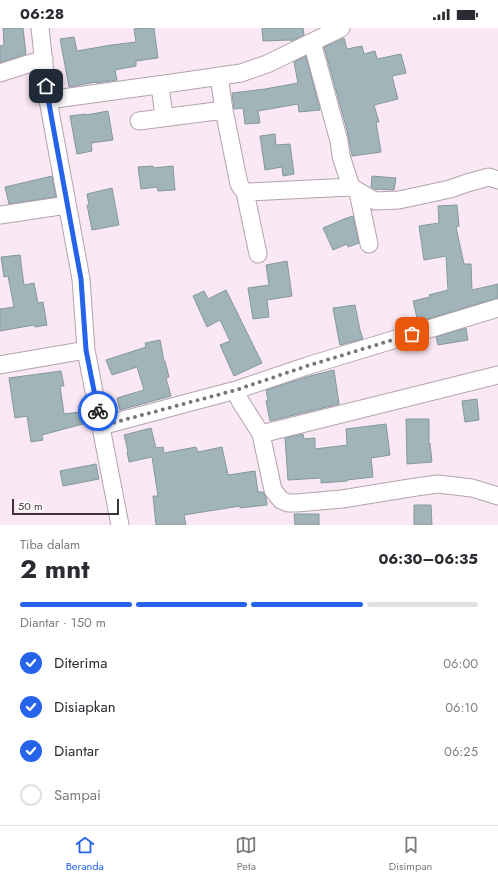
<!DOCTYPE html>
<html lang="id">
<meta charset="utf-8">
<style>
:root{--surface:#fff;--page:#f7f7f7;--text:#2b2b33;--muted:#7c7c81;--line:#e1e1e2;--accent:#2563eb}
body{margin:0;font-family:Jost,sans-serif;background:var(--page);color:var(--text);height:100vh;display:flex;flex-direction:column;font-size:15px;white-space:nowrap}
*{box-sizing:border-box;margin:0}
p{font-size:13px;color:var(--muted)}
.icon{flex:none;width:22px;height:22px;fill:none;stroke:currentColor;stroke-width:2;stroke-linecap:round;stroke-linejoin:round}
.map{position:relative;height:497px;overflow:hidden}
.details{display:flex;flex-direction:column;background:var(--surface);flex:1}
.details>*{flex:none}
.scale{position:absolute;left:12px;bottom:10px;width:107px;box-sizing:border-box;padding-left:4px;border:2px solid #3a3337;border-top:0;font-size:11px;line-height:14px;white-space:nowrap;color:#3a3337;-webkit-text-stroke:3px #fefbfd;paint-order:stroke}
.pin{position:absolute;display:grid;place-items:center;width:34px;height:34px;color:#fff;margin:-17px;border-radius:8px;box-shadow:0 2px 6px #0006}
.courier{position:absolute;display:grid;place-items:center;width:40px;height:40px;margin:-20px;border:3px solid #2563eb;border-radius:50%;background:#fff;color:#222;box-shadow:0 1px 5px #0007}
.overview em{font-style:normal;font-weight:700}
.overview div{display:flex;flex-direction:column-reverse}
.overview{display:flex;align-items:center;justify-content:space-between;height:68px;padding:0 20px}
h1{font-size:26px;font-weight:700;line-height:30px}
.bar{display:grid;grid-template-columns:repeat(4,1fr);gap:6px 4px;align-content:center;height:48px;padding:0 20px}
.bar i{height:5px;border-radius:3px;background:var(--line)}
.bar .current{background:var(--accent)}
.bar p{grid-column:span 4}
ol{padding:0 20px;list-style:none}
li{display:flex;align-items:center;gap:12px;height:44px}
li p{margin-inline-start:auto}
li .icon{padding:4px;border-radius:50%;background:var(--accent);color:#fff;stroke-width:4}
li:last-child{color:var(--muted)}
li i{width:22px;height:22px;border:2px solid var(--line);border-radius:50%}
.status{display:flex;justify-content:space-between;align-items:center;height:28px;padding:0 20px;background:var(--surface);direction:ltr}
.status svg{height:11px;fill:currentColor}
.dock{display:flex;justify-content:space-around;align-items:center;height:56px;border-top:1px solid var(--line);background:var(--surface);font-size:11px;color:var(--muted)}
.dock a{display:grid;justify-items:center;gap:2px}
.dock .current{color:var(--accent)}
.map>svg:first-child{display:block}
</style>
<div class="status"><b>06:28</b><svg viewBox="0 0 49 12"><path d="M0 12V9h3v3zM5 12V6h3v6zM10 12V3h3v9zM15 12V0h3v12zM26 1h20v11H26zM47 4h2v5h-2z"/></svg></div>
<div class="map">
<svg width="498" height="497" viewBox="0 0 498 497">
<rect width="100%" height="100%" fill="#fae9f4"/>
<path fill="#a0b4b9" stroke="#84989d" d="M3,0H23L26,26L0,35V18L4,17Z
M144,0H154L158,30L136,33V38L115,42L117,52L96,55V54L69,59L60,11L74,9L77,23L111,17L136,14L134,1Z
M262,0H303L304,7L291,13L290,12L263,13Z
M344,10L347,21L362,18L364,26L375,23L377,31L401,26L406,45L392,48L398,71L374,77L379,94H376L381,124L352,128L347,102L324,19Z
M306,28L320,82L299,84L298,76L258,83L260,95L245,96L243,80L234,81L232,65L265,61L298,55L294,34Z
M108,83L113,112L91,115L92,123L77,126L70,88L85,86L86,87Z
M275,106L276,117L290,116L294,146L283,148L282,139L265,142L260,108Z
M153,138V140L173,138L175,162L158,163L157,159L141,161L138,139Z
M52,148L56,169L9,176L5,159Z
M372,148L396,150L394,162L374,161L371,159Z
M112,160L119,197L92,202L87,177H89L87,166Z
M457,177L459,198L456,199L464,236H471L472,262L498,256V270L418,294L413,273L430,269L429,267L448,262L446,228L424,232L419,198L439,195L438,178Z
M353,188L359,215L348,219L347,216L333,222L323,200L344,191Z
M20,227L24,257L34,255L38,275L43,274L47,297L35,299L34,297L0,303V281L14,279L8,248L4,249L1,229Z
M287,233L292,268L267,272L269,289L253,291L248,260L269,257L266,237Z
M226,262L262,335L234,348L220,317L230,313L220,292L207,299L193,268L204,263L208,271Z
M355,277L360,302L363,311L340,317L339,313L333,280Z
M466,300L468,312L438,317L436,309Z
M160,312L164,333H165L169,349L166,350L171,368L120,382L117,370L144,362L137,339L112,347L106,332L146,319L145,315Z
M334,342L339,376L270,393L266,373L268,372L266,362L310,348Z
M61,343L64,358H60L64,386L88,383L90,394L42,407L43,412L31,414L27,388L15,390L9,350Z
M477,371L479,392L465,394L462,373Z
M406,391H429V416L430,415L432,434L407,436Z
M386,396L390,427L371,430L373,449L347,452V453L321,455V450L288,452L285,410L303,406L304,411L315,410V421L347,417L346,401Z
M151,400L156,420L163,419L164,425L196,419L198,424L222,419L228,447L255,443L258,464H263L266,469L267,477L240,480V478L184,487L186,497H156L153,468H158L152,429L129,434L127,424L128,423L124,407Z
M96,436L99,451L63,458L60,443Z
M414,477H431L432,497H414Z
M294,486H319V497H295Z"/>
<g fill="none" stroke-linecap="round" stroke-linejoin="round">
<defs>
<path id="street" d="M40,0L48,72L81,251L86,322L120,497
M312,14L339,113L341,128L351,159L375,173L399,172L450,161L467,155L489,149L498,152
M0,45L44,31
M219,48L224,82L239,156C242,161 243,164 249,164L351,159
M160,57L164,89
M48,72L172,55L241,45L267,36L341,0
M139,93L224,82
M245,164L258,226
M358,164L369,216
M0,187L67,177
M0,337L86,322
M236,362L307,338L498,280
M101,398L236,362L240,373L261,406L273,462L281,472L288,475H297L342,471L416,459L438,456L472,460L498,468
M261,406L498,347"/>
</defs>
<use href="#street" stroke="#b3a3ad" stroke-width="19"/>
<use href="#street" stroke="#fff" stroke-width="17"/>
</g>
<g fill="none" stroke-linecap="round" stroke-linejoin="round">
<path stroke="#7d7379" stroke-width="4" stroke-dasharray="0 7.2" d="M98,383L101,398L236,362L307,338L412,306"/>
<path stroke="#2563eb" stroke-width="5" d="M46,58L51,87L81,251L86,322L98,383"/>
</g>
</svg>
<div class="scale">50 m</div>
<div class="pin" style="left:412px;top:306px;background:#ea580c"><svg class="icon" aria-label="bag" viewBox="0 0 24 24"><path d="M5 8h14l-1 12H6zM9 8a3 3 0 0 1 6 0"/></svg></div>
<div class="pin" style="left:46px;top:58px;background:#1f2937"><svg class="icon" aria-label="home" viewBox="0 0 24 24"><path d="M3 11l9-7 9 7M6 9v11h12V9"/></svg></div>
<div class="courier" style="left:98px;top:383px"><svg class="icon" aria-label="bike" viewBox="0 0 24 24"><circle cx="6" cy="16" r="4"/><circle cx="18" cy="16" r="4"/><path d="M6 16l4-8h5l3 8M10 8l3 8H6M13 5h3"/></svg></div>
</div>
<section class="details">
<div class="overview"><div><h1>2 mnt</h1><p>Tiba dalam</p></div><em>06:30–06:35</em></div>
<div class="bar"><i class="current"></i><i class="current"></i><i class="current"></i><i></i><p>Diantar · 150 m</p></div>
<ol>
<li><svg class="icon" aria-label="check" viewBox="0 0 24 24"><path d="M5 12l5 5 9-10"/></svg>Diterima<p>06:00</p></li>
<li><svg class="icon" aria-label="check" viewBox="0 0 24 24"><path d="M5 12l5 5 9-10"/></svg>Disiapkan<p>06:10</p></li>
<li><svg class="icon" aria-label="check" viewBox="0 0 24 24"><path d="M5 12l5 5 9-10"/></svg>Diantar<p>06:25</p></li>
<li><i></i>Sampai</li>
</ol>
</section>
<nav class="dock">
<a class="current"><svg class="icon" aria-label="home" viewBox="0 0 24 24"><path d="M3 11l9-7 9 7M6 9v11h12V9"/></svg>Beranda</a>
<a><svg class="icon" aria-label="map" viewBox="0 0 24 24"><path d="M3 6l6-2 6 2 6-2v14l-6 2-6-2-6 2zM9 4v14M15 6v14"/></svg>Peta</a>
<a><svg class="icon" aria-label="saved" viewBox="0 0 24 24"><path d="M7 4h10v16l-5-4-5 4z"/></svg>Disimpan</a>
</nav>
